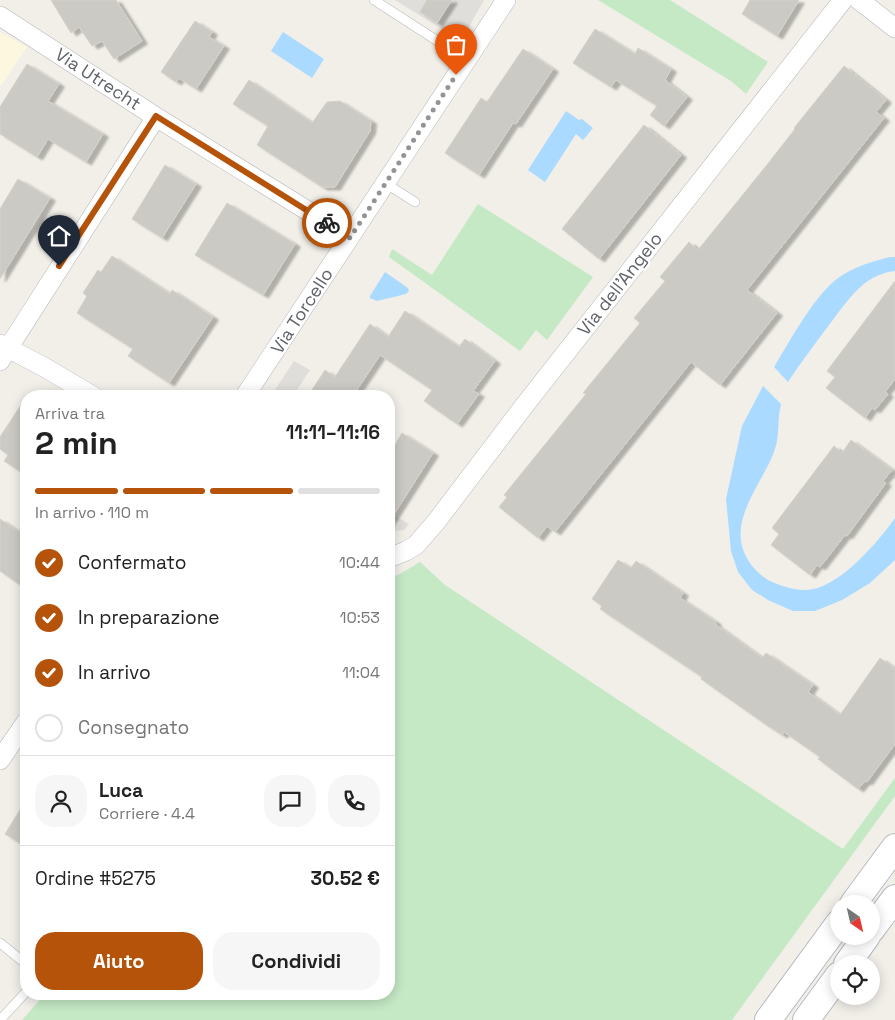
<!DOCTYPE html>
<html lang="it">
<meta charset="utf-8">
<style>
:root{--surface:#fff;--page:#f6f6f6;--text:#222;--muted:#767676;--line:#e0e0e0;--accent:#b45309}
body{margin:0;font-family:"Space Grotesk",sans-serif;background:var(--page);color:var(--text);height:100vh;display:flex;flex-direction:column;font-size:19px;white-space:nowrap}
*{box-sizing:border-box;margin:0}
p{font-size:16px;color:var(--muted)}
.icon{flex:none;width:28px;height:28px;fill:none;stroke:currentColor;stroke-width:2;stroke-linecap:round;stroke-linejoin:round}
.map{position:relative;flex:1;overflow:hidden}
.panel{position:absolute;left:20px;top:390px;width:375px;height:610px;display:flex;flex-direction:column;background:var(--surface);border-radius:20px;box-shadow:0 2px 12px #0003}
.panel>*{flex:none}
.needle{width:32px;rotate:146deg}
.fabs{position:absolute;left:830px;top:895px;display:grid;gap:10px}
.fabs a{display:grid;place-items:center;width:50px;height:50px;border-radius:50%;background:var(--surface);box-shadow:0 2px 12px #0003;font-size:25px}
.pin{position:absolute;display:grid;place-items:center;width:42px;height:42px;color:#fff;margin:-51px -21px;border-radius:50% 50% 50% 0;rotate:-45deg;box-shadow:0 0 5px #0007}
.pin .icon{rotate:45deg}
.courier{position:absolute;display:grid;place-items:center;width:50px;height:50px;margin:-25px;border:4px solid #b45309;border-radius:50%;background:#fff;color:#222;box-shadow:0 1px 6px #0007}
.head em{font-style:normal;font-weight:800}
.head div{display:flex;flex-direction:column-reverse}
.head{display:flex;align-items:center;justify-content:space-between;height:85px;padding:0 15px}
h1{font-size:32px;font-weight:800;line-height:38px}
.bar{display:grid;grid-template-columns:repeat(4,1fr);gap:8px 5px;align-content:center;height:60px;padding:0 15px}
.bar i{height:6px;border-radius:4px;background:var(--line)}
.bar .current{background:var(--accent)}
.bar p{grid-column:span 4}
.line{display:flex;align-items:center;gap:12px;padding:0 15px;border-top:1px solid var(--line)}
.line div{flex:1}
.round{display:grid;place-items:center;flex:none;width:52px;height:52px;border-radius:20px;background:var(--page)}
ol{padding:0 15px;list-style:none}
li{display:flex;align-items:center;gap:15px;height:55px}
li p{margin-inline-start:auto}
li .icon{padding:5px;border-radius:50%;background:var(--accent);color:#fff;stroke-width:4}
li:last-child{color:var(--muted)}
li i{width:28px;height:28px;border:2px solid var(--line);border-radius:50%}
.button{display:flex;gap:10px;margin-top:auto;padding:10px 15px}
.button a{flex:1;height:58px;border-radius:20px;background:var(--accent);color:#fff;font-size:20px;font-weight:800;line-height:58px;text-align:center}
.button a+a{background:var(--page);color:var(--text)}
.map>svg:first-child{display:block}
</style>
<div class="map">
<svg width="895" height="1020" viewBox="0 0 895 1020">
<defs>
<filter id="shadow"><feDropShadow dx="5.5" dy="3" stdDeviation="1" flood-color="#0004"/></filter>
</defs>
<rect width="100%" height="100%" fill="#f1efe8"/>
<path fill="#fef7e0" d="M0,32L27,47L0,87Z"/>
<path fill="#e0deda" d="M395,0H484L461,41Z
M294,361L310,370L293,396H271Z
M389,512L409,524L404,530L389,532Z"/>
<path fill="#c5e8c5" d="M598,0H670L768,62L746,94L731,81Z
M478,204L593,277L547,340L536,330L520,351L389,257L392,249L432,275Z
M420,562L445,585L843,849L895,778V796L732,1020H22L45,994H389V577L398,575Z"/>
<path fill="#aadaff" d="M283,32L324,59L312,78L271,51Z
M566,111L579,120L582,119L593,128L583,140L576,134L545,182L528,170Z
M890,257H895V271C863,274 847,302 829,325C815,344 801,362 788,382L774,367C790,341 809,305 831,284C846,269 870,262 890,257Z
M385,272L408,288L409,291L406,294L377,301L370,298V296Z
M763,386L781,404C777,419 780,434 775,449C765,479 737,508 741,541C743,558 757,575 772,582C785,587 799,592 813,589C842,584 879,541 895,518V560L870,583L842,600L815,611H793L768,600L752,590L738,572L731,551L726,499L742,426Z"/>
<path fill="#cccac5" stroke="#d6d1c6" filter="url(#shadow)" d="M51,0H116L142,41L114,59L102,41L92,46L79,27L71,33Z
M427,0H452L437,23L420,12Z
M750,0H799L777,36L742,14Z
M195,21L212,32L209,37L224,46L196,89L179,78L176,82L161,72Z
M595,29L635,54L638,48L671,69L665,80L687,97L664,126L650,115L657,106L616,80L611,87L573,63Z
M523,49L553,69L516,124L513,123L479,175L445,153L481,98L487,102Z
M27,64L59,84L48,101L103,134L86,162L48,139L37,157L0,134V107Z
M844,66L886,100L876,112L884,118L747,290L777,313L720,385L691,362L555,532L547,526L538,538L499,507L507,497L504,495L586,394L583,393L640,323L634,318L665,281L660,277L689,242L698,250L766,166L795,129L794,128Z
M249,80L312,123L327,102L340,101L371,121L370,131L335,187H322L257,145L268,126L233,104Z
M644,125L681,155L599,259L562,229Z
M165,165L196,184L162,238L132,219Z
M18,179L50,198L0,279V209Z
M227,203L295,244L263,295L195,255Z
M112,256L170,294L172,290L213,317L169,383L128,356L133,349L77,313L87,296L83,293L98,270L101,272Z
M895,281V379L885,392L888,394L875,410L872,408L865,418L826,388L835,377L827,371Z
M405,311L459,347L465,339L495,361L473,391L479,394L457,424L424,401L432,390L380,355L356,391L364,396H308L325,370L335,377L370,324L388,337Z
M26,397V475L4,461L8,455L0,449V437Z
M402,433L433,453L389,522V455Z
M851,440L892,470L883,481L886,483L847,536L845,535L820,567L817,565L810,575L771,545L779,534L772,528L834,446L842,453Z
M0,519L26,537V589L0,571Z
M618,560L631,568L636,561L683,593L680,598L716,622L715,624L762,658L766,653L813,685L808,692L840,715L880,658L895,669V744L867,782L865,781L858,789L818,759L820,757L784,732L782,735L765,724L701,679L702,677L600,609L602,606L592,599Z
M26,800V847L5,834Z"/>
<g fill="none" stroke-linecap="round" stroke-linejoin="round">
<defs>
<path id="lane" d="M374,0L467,60
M385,183L415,202
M0,943L26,964
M0,1020L26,992"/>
<path id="street" d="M859,0L895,28
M0,16L156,117L350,237
M0,344L44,367L93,396
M0,361L156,117
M245,396L506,0
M389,558L406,551L416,545L436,522L524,406L843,0
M0,760L26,722"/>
<path id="secondary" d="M853,904L895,847
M871,930L895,898
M847,964L867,936
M768,1020L839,923
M806,1020L839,975"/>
</defs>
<use href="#lane" stroke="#b5b8bc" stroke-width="10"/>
<use href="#street" stroke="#b5b8bc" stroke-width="20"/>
<use href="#secondary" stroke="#b6babf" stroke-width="28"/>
<use href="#lane" stroke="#fff" stroke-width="9"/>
<use href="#street" stroke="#fff" stroke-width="19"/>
<use href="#secondary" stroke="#fff" stroke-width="26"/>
</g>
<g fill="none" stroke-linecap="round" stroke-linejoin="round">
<path stroke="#929495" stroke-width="5" stroke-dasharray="0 9" d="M327,223L350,238L456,75"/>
<path stroke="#b45309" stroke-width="6" d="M59,266L156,116L327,223"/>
</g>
<g text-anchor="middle" stroke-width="4.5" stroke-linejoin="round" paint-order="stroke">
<g font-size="18" fill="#5f6368" stroke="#fff">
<text transform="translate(98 79) rotate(33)" y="6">Via Utrecht</text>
<text transform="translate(620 284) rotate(-52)" y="6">Via dell'Angelo</text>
<text transform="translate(302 311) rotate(-57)" y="6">Via Torcello</text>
</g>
</g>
</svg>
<div class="fabs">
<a><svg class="needle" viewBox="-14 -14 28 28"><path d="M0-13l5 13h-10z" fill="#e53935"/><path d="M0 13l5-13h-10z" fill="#767676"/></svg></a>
<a><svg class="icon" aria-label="locate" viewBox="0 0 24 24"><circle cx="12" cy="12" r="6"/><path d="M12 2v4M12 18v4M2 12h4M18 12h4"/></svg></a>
</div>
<div class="pin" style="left:456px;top:75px;background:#ea580c"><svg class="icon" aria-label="bag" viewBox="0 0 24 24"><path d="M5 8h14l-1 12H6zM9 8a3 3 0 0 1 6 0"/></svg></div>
<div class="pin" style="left:59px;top:266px;background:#1f2937"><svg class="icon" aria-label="home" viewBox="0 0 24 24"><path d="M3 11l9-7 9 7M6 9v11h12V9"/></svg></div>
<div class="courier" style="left:327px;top:223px"><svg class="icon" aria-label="bike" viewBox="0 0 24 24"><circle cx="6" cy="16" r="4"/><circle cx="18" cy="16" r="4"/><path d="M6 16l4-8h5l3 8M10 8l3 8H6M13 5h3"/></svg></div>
<section class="panel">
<div class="head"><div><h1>2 min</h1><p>Arriva tra</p></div><em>11:11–11:16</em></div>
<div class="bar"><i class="current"></i><i class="current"></i><i class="current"></i><i></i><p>In arrivo · 110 m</p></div>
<ol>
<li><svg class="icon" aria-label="check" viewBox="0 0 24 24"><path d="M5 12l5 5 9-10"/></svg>Confermato<p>10:44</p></li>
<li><svg class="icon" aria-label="check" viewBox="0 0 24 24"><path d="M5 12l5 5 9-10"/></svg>In preparazione<p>10:53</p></li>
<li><svg class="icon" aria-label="check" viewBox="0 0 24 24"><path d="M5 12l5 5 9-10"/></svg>In arrivo<p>11:04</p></li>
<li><i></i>Consegnato</li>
</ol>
<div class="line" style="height:90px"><a class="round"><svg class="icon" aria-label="person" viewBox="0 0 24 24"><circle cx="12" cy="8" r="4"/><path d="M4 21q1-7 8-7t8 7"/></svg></a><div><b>Luca</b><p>Corriere · 4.4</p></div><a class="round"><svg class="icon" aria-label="chat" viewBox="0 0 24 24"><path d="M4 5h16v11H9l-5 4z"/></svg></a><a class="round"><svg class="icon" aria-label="phone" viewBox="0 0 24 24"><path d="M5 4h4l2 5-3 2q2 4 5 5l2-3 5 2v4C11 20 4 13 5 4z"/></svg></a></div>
<div class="line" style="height:65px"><div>Ordine #5275</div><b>30.52 €</b></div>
<div class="button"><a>Aiuto</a><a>Condividi</a></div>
</section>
</div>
